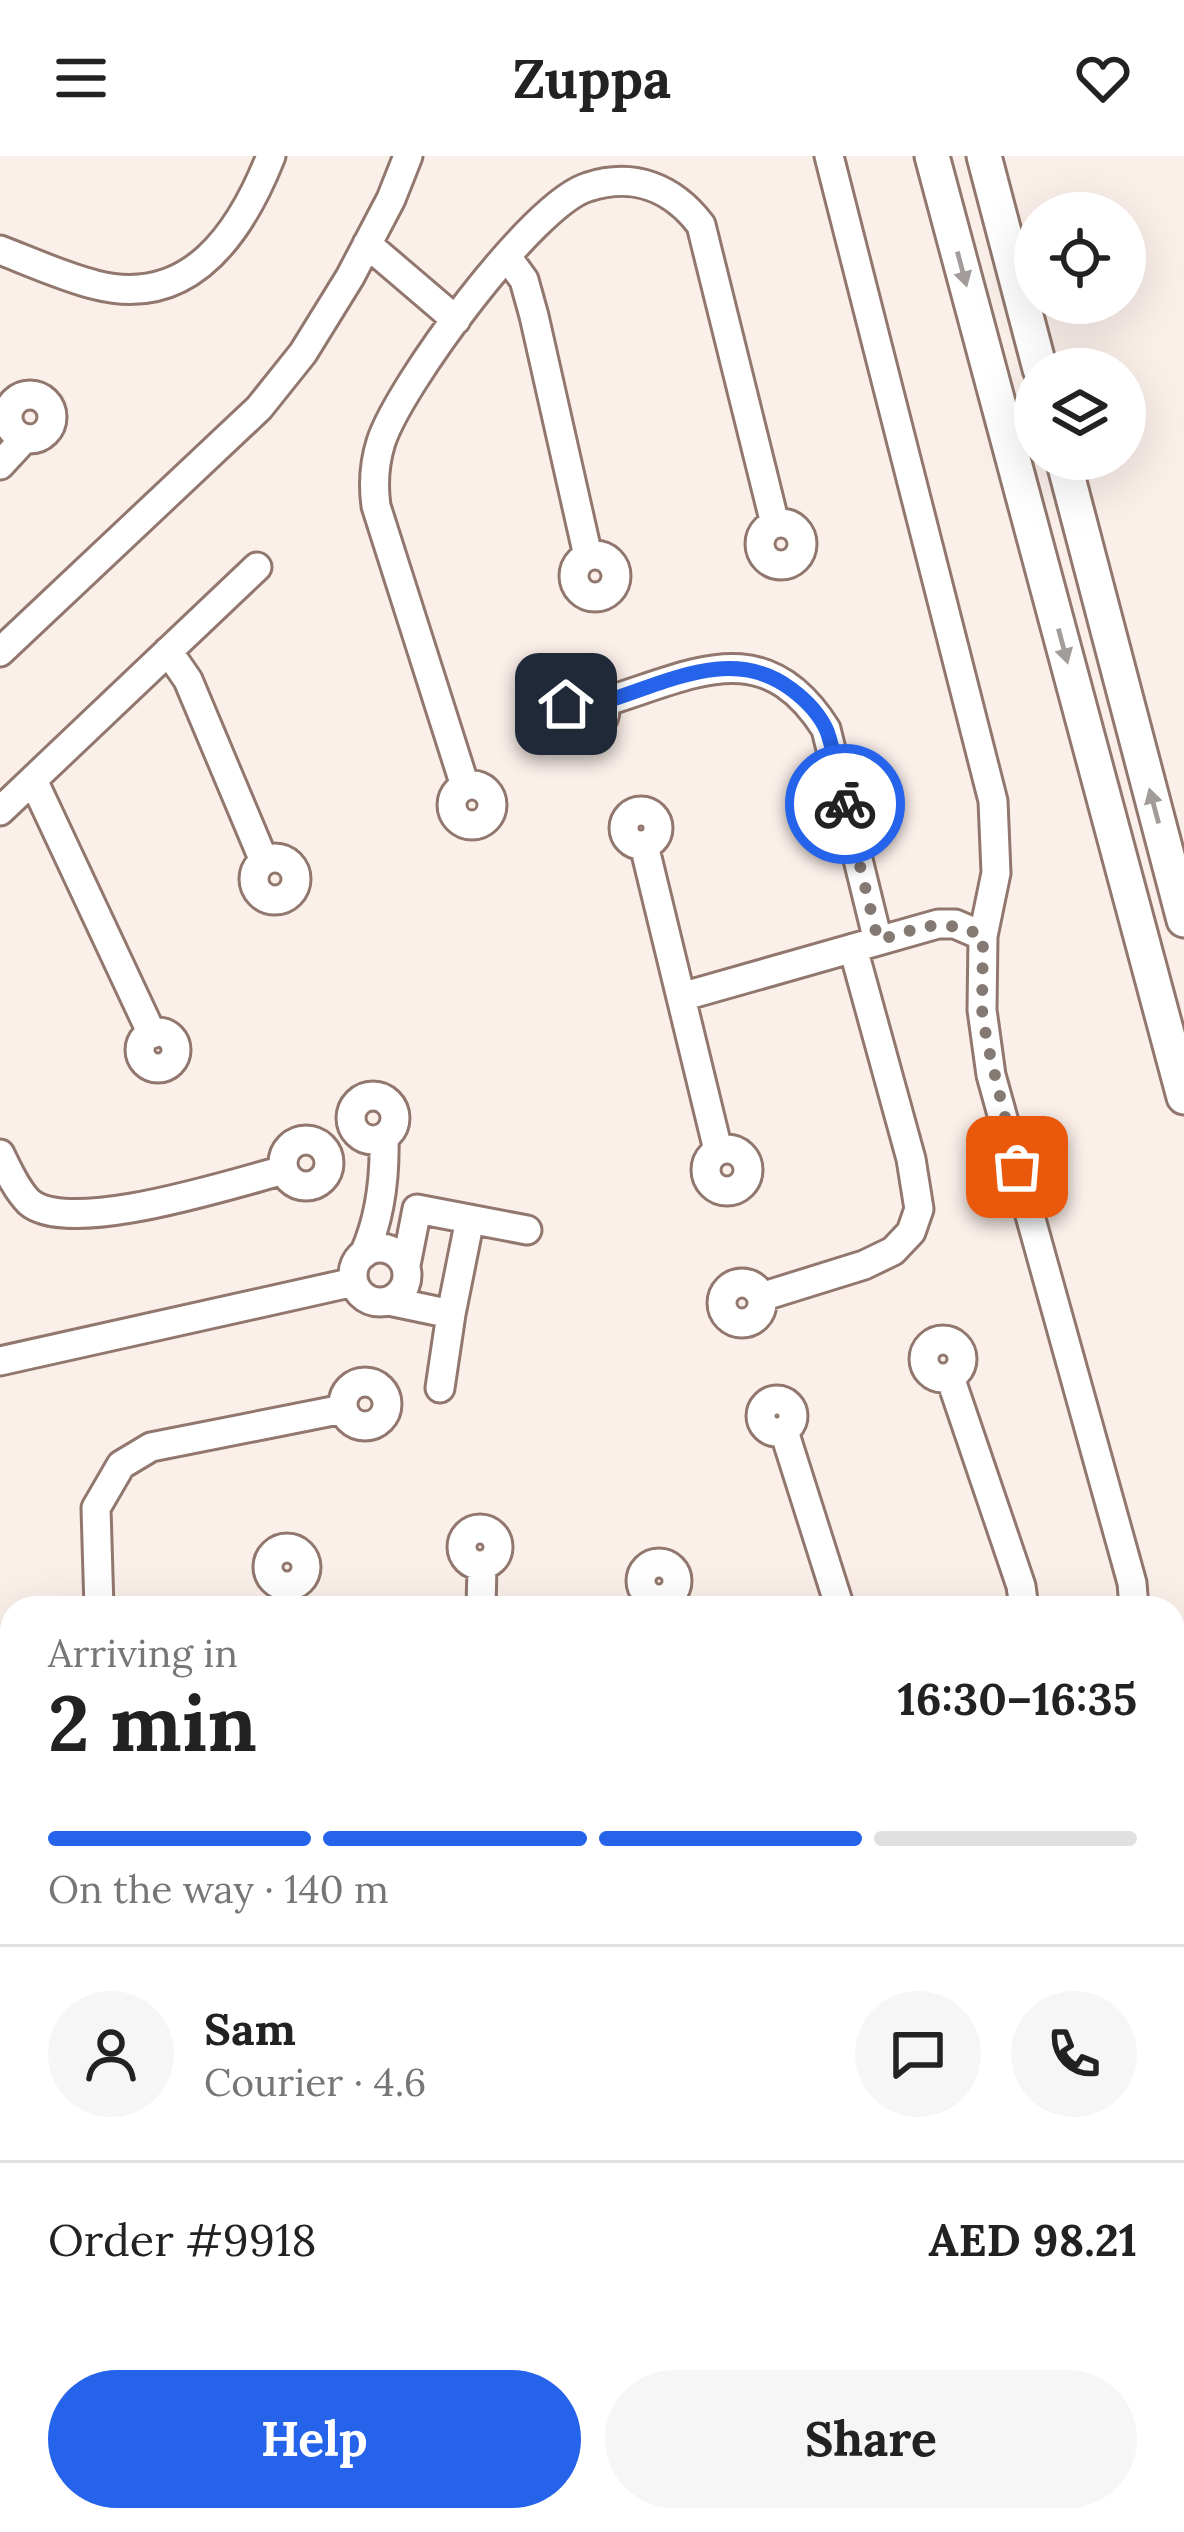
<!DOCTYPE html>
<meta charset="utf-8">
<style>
:root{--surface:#fff;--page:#f6f6f6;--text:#222;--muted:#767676;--line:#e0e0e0;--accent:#2563eb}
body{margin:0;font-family:Lora,serif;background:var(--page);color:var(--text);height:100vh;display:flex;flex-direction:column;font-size:45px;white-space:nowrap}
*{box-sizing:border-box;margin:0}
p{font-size:39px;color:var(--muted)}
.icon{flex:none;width:66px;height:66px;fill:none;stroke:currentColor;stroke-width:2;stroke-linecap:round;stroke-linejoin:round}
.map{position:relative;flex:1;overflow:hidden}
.details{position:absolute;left:0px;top:1440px;width:1185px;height:936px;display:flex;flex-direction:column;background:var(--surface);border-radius:36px 36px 0 0;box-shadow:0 12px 48px #0002}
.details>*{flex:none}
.tools{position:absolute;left:1014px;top:36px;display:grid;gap:24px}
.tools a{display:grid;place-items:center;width:132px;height:132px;border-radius:50%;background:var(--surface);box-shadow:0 12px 48px #0002;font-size:60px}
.pin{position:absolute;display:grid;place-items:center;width:102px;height:102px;color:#fff;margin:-51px;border-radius:24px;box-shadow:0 6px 18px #0006}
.courier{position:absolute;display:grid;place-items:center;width:120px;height:120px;margin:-60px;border:9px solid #2563eb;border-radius:50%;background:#fff;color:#222;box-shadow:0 3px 15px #0007}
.head em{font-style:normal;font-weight:800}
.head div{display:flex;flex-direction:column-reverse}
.head{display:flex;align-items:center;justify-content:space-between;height:204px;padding:0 48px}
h1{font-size:78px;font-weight:800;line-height:90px}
.bar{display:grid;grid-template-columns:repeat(4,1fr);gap:18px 12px;align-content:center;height:144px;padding:0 48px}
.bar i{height:15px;border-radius:9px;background:var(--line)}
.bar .active{background:var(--accent)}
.bar p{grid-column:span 4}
.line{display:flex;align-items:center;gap:30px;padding:0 48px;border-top:3px solid var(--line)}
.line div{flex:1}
.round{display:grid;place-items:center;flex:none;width:126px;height:126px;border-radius:63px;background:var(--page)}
.primary-button{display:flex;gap:24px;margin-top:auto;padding:24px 48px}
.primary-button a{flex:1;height:138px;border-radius:72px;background:var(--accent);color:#fff;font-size:48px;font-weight:800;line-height:138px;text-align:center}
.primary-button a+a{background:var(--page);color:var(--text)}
header{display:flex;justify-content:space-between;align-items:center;height:156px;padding:0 48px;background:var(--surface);font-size:54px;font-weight:800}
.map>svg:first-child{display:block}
</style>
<header><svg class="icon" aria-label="menu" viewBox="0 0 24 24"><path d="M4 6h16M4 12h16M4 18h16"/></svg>Zuppa<svg class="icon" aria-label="heart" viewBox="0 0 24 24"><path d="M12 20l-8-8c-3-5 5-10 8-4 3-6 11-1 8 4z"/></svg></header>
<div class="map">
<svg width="1184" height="2376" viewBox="0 0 1184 2376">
<rect width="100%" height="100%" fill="#fbefea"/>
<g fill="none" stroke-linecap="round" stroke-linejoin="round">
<defs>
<path id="minor" d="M829,0L993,645L996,717L983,780L982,854L991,919L1132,1427L1134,1452
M367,88L456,164
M0,94C31,106 64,121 96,129C191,153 241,76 271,0
M508,102L524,124L534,160L588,400
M8 261a22 22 0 1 1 44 0a22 22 0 1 1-44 0Z
M0,309L25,282
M760 388a21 21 0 1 1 42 0a21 21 0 1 1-42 0Z
M574 420a21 21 0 1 1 42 0a21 21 0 1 1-42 0Z
M168,495L188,524L264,705
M0,496L259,252L303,197L350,121L391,43L408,0
M565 554a20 20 0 1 1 40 0a20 20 0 1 1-40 0Z
M604,546C693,519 764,475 826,573L878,785
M33,624L152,878
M452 649a20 20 0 1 1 40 0a20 20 0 1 1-40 0Z
M465,630L376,350C373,328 374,308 381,286C399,230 533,47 588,31C634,16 673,32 701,69L775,368
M0,655L257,411
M624 672a17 17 0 1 1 34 0a17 17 0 1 1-34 0Z
M644,689L718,994
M254 723a21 21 0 1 1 42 0a21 21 0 1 1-42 0Z
M681,841L938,768H955L983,780
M140 894a18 18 0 1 1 36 0a18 18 0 1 1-36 0Z
M351 962a22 22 0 1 1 44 0a22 22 0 1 1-44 0Z
M283 1007a23 23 0 1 1 46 0a23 23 0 1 1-46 0Z
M706 1014a21 21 0 1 1 42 0a21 21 0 1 1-42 0Z
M0,998C8,1014 16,1033 29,1046C69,1081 234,1027 284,1014
M353 1119a27 27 0 1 1 54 0a27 27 0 1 1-54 0Z
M364,1098C380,1063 385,1020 384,981
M406,1109L417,1053L527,1074
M722 1147a20 20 0 1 1 40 0a20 20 0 1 1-40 0Z
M761,1141L864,1109L893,1095L911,1076L919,1053L911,1003L853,792
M389,1145L451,1158L470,1063
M924 1203a19 19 0 1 1 38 0a19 19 0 1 1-38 0Z
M0,1205L354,1126
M950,1221L1021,1430L1024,1452
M343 1248a22 22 0 1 1 44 0a22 22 0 1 1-44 0Z
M440,1232L451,1158
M761 1260a16 16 0 1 1 32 0a16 16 0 1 1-32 0Z
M784,1275L840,1452
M462 1391a18 18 0 1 1 36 0a18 18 0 1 1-36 0Z
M268 1411a19 19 0 1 1 38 0a19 19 0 1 1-38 0Z
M641 1425a18 18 0 1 1 36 0a18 18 0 1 1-36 0Z
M99,1452L96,1352L121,1309L151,1291L343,1253
M481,1452L482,1410
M0,1771L12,1781
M0,1819L12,1815
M1173,1939L1184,1946
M1173,2074L1184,2080
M0,2150L12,2156
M1173,2300L1184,2277
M98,2364L102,2376
M130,2376L135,2364
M881,2376L882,2364
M1140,2376L1145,2364"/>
<path id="major" d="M932,0L1184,941
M984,0L1040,213
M1063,303L1184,764"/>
</defs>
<use href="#minor" stroke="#91776d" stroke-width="33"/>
<use href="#major" stroke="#91776d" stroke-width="39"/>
<use href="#minor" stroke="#fff" stroke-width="27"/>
<use href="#major" stroke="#fff" stroke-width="33"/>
</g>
<defs><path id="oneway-solid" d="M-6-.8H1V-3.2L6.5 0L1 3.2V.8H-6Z" transform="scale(3)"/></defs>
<g fill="#a29c9a">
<use href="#oneway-solid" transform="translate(962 113) rotate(75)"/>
<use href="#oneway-solid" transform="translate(1063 490) rotate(75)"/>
<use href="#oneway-solid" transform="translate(1154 650) rotate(-105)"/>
</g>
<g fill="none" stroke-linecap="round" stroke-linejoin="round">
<path stroke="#857974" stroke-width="12" stroke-dasharray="0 21.6" d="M845,648L878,784C924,772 938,760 983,780L982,854L987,886L1017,1011"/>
<path stroke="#2563eb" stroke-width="15" d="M566,548L580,534L594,536L604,546C666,527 733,489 791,533C806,544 819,557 827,575C835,598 839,624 845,648"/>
</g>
</svg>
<div class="tools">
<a><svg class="icon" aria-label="locate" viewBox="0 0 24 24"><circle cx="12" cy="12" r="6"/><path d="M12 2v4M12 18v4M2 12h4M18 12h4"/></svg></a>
<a><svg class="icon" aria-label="layers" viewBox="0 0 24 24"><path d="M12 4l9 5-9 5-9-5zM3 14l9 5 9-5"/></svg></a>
</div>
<div class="pin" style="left:1017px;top:1011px;background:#ea580c"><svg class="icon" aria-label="bag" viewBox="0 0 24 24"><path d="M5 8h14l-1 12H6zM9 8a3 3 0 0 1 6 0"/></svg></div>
<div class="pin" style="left:566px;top:548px;background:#1f2937"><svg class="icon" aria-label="home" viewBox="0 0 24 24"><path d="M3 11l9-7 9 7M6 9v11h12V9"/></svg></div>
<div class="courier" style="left:845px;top:648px"><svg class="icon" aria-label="bike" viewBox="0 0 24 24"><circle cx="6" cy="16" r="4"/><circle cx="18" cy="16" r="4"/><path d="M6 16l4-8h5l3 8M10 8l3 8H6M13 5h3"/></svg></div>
<section class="details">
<div class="head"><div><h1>2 min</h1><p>Arriving in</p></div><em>16:30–16:35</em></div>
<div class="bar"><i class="active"></i><i class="active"></i><i class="active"></i><i></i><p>On the way · 140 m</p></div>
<div class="line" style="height:216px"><a class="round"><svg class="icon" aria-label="person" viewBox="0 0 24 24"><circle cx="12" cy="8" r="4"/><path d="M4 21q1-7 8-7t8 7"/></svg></a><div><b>Sam</b><p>Courier · 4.6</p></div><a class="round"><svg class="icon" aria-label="chat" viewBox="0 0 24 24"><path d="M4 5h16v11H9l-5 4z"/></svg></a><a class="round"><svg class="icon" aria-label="phone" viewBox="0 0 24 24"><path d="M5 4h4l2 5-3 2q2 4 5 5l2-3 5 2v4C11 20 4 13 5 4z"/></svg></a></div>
<div class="line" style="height:156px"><div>Order #9918</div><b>AED 98.21</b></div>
<div class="primary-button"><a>Help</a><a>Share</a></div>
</section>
</div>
